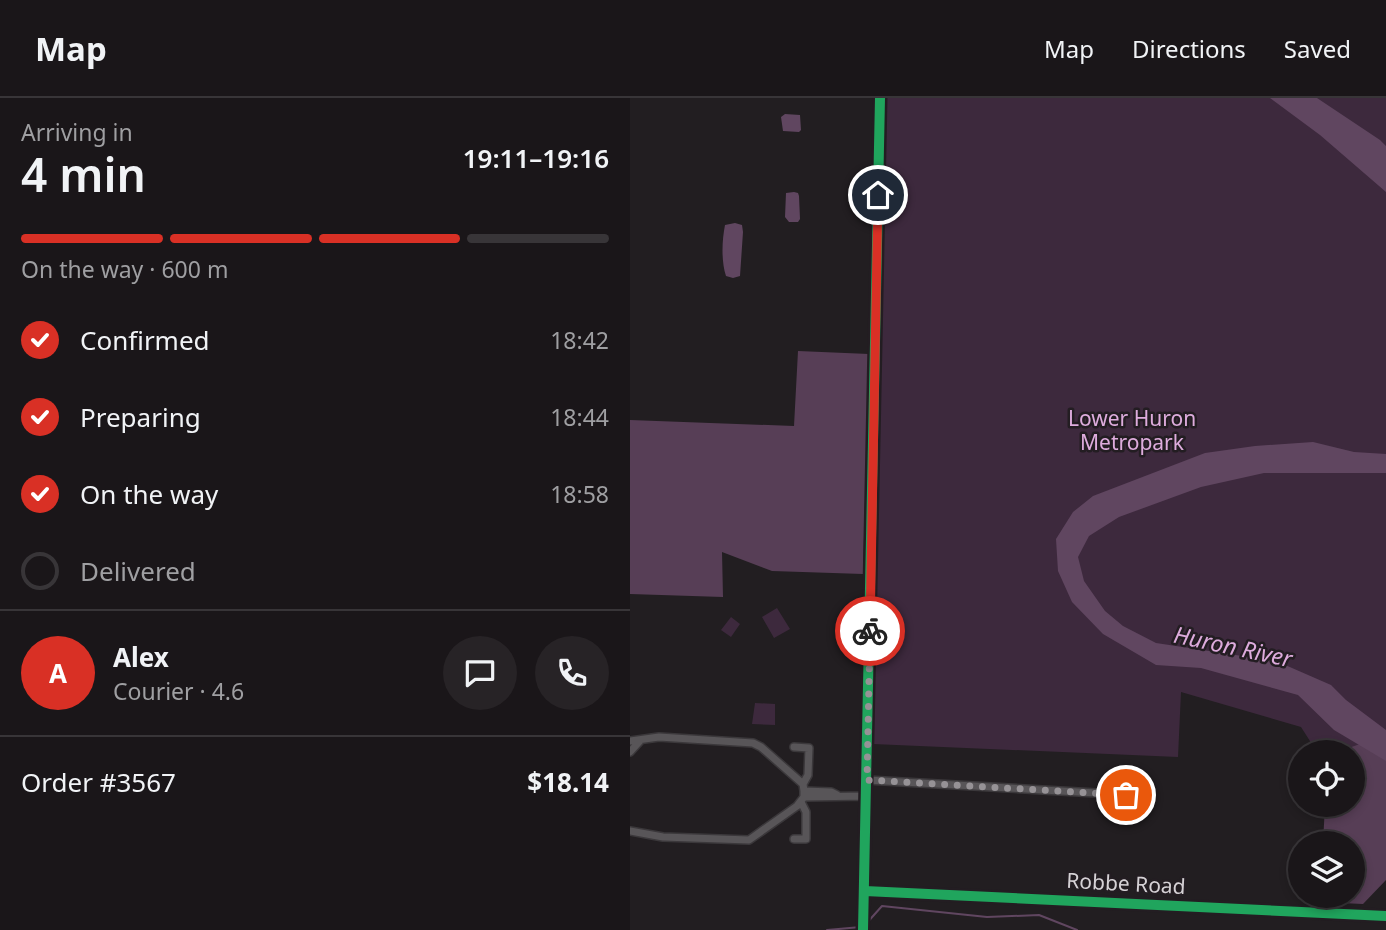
<!DOCTYPE html>
<meta charset="utf-8">
<style>
:root{--surface:#1a1619;--page:#272326;--text:#f1f3f6;--muted:#9f9fa2;--line:#383538;--accent:#d93025}
body{margin:0;font-family:"Noto Sans",sans-serif;background:var(--page);color:var(--text);height:100vh;display:flex;flex-direction:column;font-size:26px;white-space:nowrap}
*{box-sizing:border-box;margin:0}
p{font-size:23px;color:var(--muted)}
.icon{flex:none;width:38px;height:38px;fill:none;stroke:currentColor;stroke-width:2;stroke-linecap:round;stroke-linejoin:round}
.map{position:relative;flex:1;overflow:hidden}
.sheet{display:flex;flex-direction:column;background:var(--surface);width:630px}
.sheet>*{flex:none}
.fabs{position:absolute;left:658px;top:642px;display:grid;gap:14px}
.fabs a{display:grid;place-items:center;width:77px;height:77px;border-radius:50%;background:var(--surface);box-shadow:0 4px 10px #0003,0 0 0 2px var(--line);font-size:35px}
.pin{position:absolute;display:grid;place-items:center;width:60px;height:60px;color:#fff;margin:-30px;border:4px solid #fff;border-radius:50%;box-shadow:0 2px 7px #0007}
.courier{position:absolute;display:grid;place-items:center;width:70px;height:70px;margin:-35px;border:5px solid #d93025;border-radius:50%;background:#fff;color:#222;box-shadow:0 2px 9px #0007}
.head em{font-style:normal;font-weight:600}
.head div{display:flex;flex-direction:column-reverse}
.head{display:flex;align-items:center;justify-content:space-between;height:119px;padding:0 21px}
h1{font-size:46px;font-weight:600;line-height:52px}
.bar{display:grid;grid-template-columns:repeat(4,1fr);gap:10px 7px;align-content:center;height:84px;padding:0 21px}
.bar i{height:9px;border-radius:5px;background:var(--line)}
.bar .current{background:var(--accent)}
.bar p{grid-column:span 4}
.line{display:flex;align-items:center;gap:18px;padding:0 21px;border-top:2px solid var(--line)}
.line div{flex:1}
.round{display:grid;place-items:center;flex:none;width:74px;height:74px;border-radius:37px;background:var(--page)}
ol{padding:0 21px;list-style:none}
li{display:flex;align-items:center;gap:21px;height:77px}
li p{margin-inline-start:auto}
li .icon{padding:7px;border-radius:50%;background:var(--accent);color:#fff;stroke-width:4}
li:last-child{color:var(--muted)}
li i{width:38px;height:38px;border:4px solid var(--line);border-radius:50%}
header{display:flex;align-items:center;gap:42px;box-sizing:border-box;height:98px;padding:0 35px;background:var(--surface);border-bottom:2px solid var(--line)}
header strong{font-size:33px}
nav{display:flex;gap:38px;margin-inline-start:auto;font-size:24px}
main{display:flex;flex:1;min-height:0}
.map>svg:first-child{display:block}
</style>
<header>
<strong>Map</strong>
<nav><a>Map</a><a>Directions</a><a>Saved</a></nav>
</header>
<main>
<section class="sheet">
<div class="head"><div><h1>4 min</h1><p>Arriving in</p></div><em>19:11–19:16</em></div>
<div class="bar"><i class="current"></i><i class="current"></i><i class="current"></i><i></i><p>On the way · 600 m</p></div>
<ol>
<li><svg class="icon" aria-label="check" viewBox="0 0 24 24"><path d="M5 12l5 5 9-10"/></svg>Confirmed<p>18:42</p></li>
<li><svg class="icon" aria-label="check" viewBox="0 0 24 24"><path d="M5 12l5 5 9-10"/></svg>Preparing<p>18:44</p></li>
<li><svg class="icon" aria-label="check" viewBox="0 0 24 24"><path d="M5 12l5 5 9-10"/></svg>On the way<p>18:58</p></li>
<li><i></i>Delivered</li>
</ol>
<div class="line" style="height:126px"><b class="round" style="background:var(--accent);color:#fff">A</b><div><b>Alex</b><p>Courier · 4.6</p></div><a class="round"><svg class="icon" aria-label="chat" viewBox="0 0 24 24"><path d="M4 5h16v11H9l-5 4z"/></svg></a><a class="round"><svg class="icon" aria-label="phone" viewBox="0 0 24 24"><path d="M5 4h4l2 5-3 2q2 4 5 5l2-3 5 2v4C11 20 4 13 5 4z"/></svg></a></div>
<div class="line" style="height:91px"><div>Order #3567</div><b>$18.14</b></div>
</section>
<div class="map">
<svg width="756" height="832" viewBox="0 0 756 832">
<rect width="100%" height="100%" fill="#221e21"/>
<path fill="#3d293d" d="M254,0H756V728L723,654H687L671,629L551,594L548,659L243,646Z
M147,510L160,531L144,540L132,519Z
M101,519L110,526L101,539L91,532Z
M125,605L145,606V627L122,626Z"/>
<path fill="#573e56" d="M168,253L239,256L233,476L142,473L92,454L93,499L0,496V322L164,328Z
M756,637V782L733,806L689,804L690,798H723V746L693,745L695,707H723V654H707Z"/>
<path fill="#604660" d="M640,0H687L750,42L756,48V94L690,37Z
M155,16L170,17L171,32L169,34L153,33L151,19Z
M164,94L168,95L169,98L170,121L168,124H159L155,119L156,95Z
M105,125L112,127L113,134L110,178L103,180L96,178C91,163 92,142 95,127Z
M683,344L724,354L756,356V375H634L571,389L489,419L459,438L448,459L454,483L475,513L493,528L526,545L646,563L701,587L716,602L756,632V663L704,632L668,597L571,570L526,567L473,536L442,504L428,473L426,441L443,414L463,398L575,355L625,348Z"/>
<g fill="none" stroke-linecap="round" stroke-linejoin="round">
<path stroke="#604660" stroke-width="2" d="M235,827L252,808L357,819L409,817L447,832
M197,832L231,829"/>
<defs>
<path id="minor" d="M0,643L29,639L123,645L131,649L173,686L174,693
M164,649L179,650L178,677L173,686
M0,654L10,643
M237,682L520,698
M174,693L201,694L207,697
M174,699L236,698
M0,733L33,739L119,742L167,708L174,699V693
M164,741H176V714L171,704
M235,793L756,818
M233,832L250,0"/>
</defs>
<use href="#minor" stroke="#3b383b" stroke-width="10"/>
<use href="#minor" stroke="#585558" stroke-width="7"/>
<defs>
<path id="cycleway" d="M235,793L756,818
M233,832L250,0"/>
</defs>
<use href="#cycleway" stroke="#231d22" stroke-width="15"/>
<use href="#cycleway" stroke="#20a55d" stroke-width="10"/>
</g>
<g fill="none" stroke-linecap="round" stroke-linejoin="round">
<path stroke="#969296" stroke-width="7" stroke-dasharray="0 12.6" d="M240,533L237,682L496,697"/>
<path stroke="#d93025" stroke-width="9" d="M240,533L248,97"/>
</g>
<g text-anchor="middle" stroke-width="5" stroke-linejoin="round" paint-order="stroke">
<g font-size="21" fill="#deacdd" stroke="#231d22">
<text x="502" y="328">Lower Huron<tspan x="502" dy="24">Metropark</tspan></text>
</g>
<g font-size="21" fill="#d5d1d5" stroke="#231d22">
<text transform="translate(496 786) rotate(3)" y="7">Robbe Road</text>
</g>
<g font-size="23" font-style="italic" fill="#ddabdc" stroke="#231d22">
<text transform="translate(603 549) rotate(12)" y="8">Huron River</text>
</g>
</g>
</svg>
<div class="fabs">
<a><svg class="icon" aria-label="locate" viewBox="0 0 24 24"><circle cx="12" cy="12" r="6"/><path d="M12 2v4M12 18v4M2 12h4M18 12h4"/></svg></a>
<a><svg class="icon" aria-label="layers" viewBox="0 0 24 24"><path d="M12 4l9 5-9 5-9-5zM3 14l9 5 9-5"/></svg></a>
</div>
<div class="pin" style="left:496px;top:697px;background:#ea580c"><svg class="icon" aria-label="bag" viewBox="0 0 24 24"><path d="M5 8h14l-1 12H6zM9 8a3 3 0 0 1 6 0"/></svg></div>
<div class="pin" style="left:248px;top:97px;background:#1f2937"><svg class="icon" aria-label="home" viewBox="0 0 24 24"><path d="M3 11l9-7 9 7M6 9v11h12V9"/></svg></div>
<div class="courier" style="left:240px;top:533px"><svg class="icon" aria-label="bike" viewBox="0 0 24 24"><circle cx="6" cy="16" r="4"/><circle cx="18" cy="16" r="4"/><path d="M6 16l4-8h5l3 8M10 8l3 8H6M13 5h3"/></svg></div>
</div>
</main>
